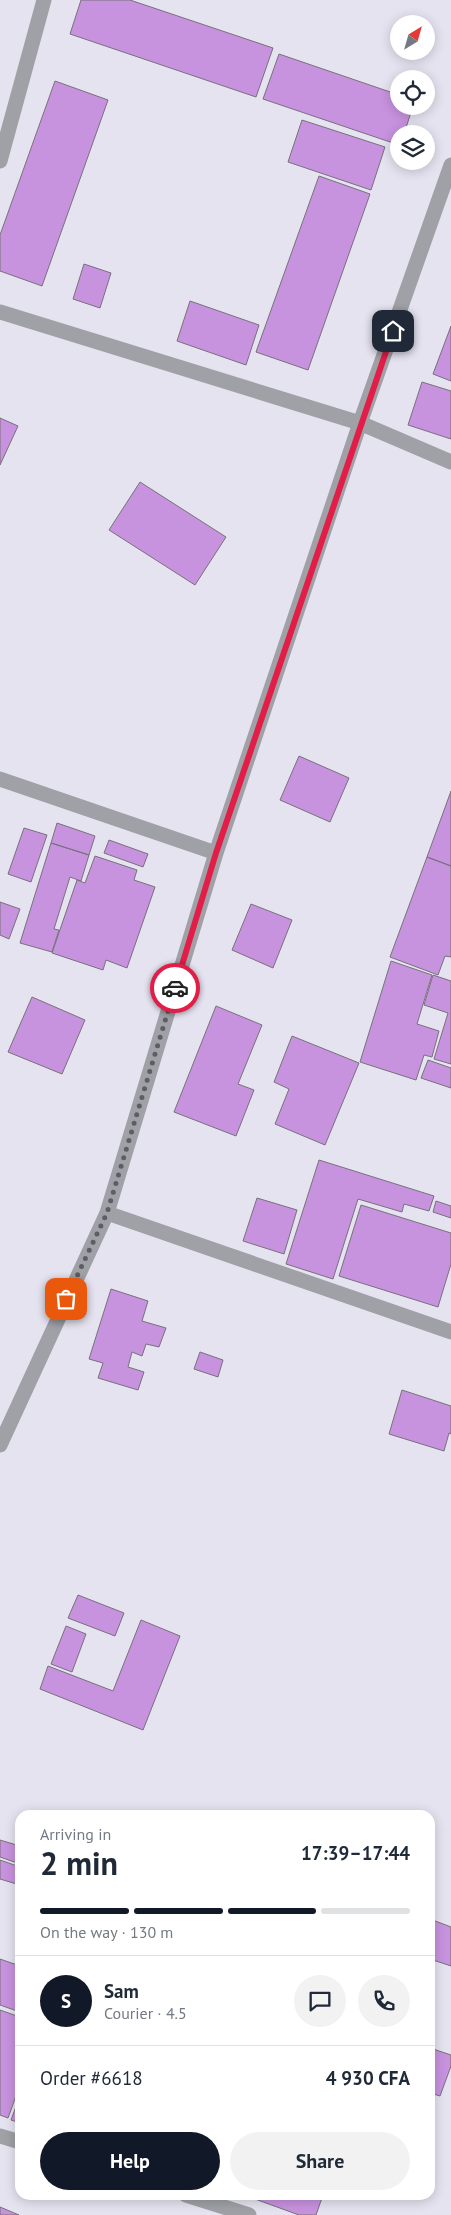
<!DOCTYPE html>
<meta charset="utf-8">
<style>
:root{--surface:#fff;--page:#f2f2f3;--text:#1f2937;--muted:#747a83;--line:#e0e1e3;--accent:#111827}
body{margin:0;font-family:"PT Sans",sans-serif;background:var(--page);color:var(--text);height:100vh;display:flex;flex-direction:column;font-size:19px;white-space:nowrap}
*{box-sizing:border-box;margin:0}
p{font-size:16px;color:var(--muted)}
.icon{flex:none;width:28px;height:28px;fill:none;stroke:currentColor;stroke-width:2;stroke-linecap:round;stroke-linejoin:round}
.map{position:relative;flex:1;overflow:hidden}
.panel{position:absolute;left:15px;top:1810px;width:420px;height:390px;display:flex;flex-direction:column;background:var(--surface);border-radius:15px;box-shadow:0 2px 12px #0003}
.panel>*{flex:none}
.needle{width:32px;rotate:37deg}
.controls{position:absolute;left:390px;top:15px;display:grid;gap:10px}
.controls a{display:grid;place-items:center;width:45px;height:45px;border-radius:50%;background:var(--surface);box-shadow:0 2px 12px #0003;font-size:25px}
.pin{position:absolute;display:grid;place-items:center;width:42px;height:42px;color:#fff;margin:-21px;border-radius:10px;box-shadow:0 2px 8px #0006}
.courier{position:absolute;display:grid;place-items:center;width:50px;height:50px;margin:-25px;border:4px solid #e11d48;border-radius:50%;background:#fff;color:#222;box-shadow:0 1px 6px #0007}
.headline em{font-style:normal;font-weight:600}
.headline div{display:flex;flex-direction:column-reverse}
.headline{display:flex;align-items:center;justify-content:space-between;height:85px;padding:0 25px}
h1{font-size:32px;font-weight:600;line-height:38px}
.bar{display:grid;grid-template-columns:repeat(4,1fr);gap:8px 5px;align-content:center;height:60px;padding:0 25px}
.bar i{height:6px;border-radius:4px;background:var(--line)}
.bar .on{background:var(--accent)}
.bar p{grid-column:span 4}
.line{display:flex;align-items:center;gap:12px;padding:0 25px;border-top:1px solid var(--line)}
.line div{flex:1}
.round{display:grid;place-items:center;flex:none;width:52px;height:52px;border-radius:26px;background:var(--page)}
.button{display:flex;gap:10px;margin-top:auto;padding:10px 25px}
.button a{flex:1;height:58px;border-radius:30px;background:var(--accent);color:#fff;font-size:20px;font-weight:600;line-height:58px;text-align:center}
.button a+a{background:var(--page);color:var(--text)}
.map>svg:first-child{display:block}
</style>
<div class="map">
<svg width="451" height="2215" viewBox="0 0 451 2215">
<rect width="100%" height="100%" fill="#e5e3f0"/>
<path fill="#c792de" stroke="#78717b" d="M81,0H130L273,48L256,97L70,34Z
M279,54L399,95V106H413L404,134H399V145L263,99Z
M55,81L108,100L42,286L0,271V235Z
M302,120L385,147L371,190L288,162Z
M319,176L370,194L308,370L256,352Z
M84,264L111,273L100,308L73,299Z
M190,301L259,325L246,365L177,341Z
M451,326V381L433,374Z
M422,382L451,391V439L408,425Z
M0,418L18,426L0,465Z
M140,482L226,537L195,585L109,530Z
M299,756L349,778L330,822L280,800Z
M451,791V866L427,857Z
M57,823L95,836L89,855L51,843Z
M24,828L47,835L31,882L8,874Z
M109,840L148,854L143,867L104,853Z
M51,843L89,855L81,881L70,877L54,929L59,930L52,952L20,943Z
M95,856L137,870L134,880L155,887L127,968L106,960L103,970L52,953L77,880L85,883Z
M427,857L451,866V957L445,956L438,975L390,957Z
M0,902L20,909L9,939L0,935Z
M251,904L292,920L273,968L232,950Z
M391,961L432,975L417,1024L439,1031L432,1057L424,1055L416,1080L360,1062Z
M433,975L451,981V1064L434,1059L448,1013L424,1005Z
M32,997L85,1020L62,1074L8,1052Z
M216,1006L262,1025L238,1084L254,1090L236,1136L174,1112Z
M292,1036L359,1063L325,1145L275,1124L289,1089L274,1082Z
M428,1060L451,1068V1088L421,1078Z
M319,1160L434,1196L429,1211L404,1204L402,1212L358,1199L333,1279L286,1264Z
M257,1198L297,1210L284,1254L243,1241Z
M436,1201L451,1206V1218L433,1212Z
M361,1205L451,1233V1264L438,1307L339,1276Z
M111,1289L148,1301L142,1321L166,1328L159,1347L146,1344L142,1356L132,1352L128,1367L144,1372L138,1390L98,1378L103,1363L89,1359Z
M200,1352L223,1360L218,1377L194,1369Z
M402,1390L451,1406V1434L449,1433L444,1451L389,1434Z
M78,1595L124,1613L115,1636L68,1618Z
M141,1620L180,1636L143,1730L40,1689L48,1666L113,1691Z
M66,1626L86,1634L72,1672L51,1664Z
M0,1840L20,1846V1864L0,1857Z
M0,1860L20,1867V1885L0,1879Z
M430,1919L451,1927V1966L430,1959Z
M0,1959L20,1966V2012L0,2005Z
M0,2010L20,2017V2085L8,2118L0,2115Z
M430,2048L451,2055V2066L440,2096L430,2093Z
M18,2101L20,2102V2123L11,2120Z
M244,2195H323L316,2215H299Z
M0,2207L19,2215H0Z"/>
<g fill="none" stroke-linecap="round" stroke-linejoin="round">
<path stroke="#9fa1a6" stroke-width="15" d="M0,161L44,0
M0,312L360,423L451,462
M0,779L216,853
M107,1213L451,1332
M0,1445L107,1213L216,853L360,423L451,165
M0,2136L20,2142
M186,2195L249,2215"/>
</g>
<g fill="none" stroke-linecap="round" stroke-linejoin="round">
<path stroke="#5e5c64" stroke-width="5" stroke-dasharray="0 9" d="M66,1299L107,1213L175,988"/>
<path stroke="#e11d48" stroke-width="6" d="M175,988L216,853L393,331"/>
</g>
</svg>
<div class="controls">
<a><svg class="needle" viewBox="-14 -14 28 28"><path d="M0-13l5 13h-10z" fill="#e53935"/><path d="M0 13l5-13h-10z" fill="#747a83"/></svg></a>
<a><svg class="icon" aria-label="locate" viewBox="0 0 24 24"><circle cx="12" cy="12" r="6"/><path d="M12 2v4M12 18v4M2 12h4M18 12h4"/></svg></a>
<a><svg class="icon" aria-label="layers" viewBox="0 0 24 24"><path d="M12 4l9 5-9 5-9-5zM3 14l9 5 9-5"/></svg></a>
</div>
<div class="pin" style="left:66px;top:1299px;background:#ea580c"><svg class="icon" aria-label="bag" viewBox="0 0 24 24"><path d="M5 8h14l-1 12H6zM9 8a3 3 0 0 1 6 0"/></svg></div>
<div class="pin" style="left:393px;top:331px;background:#1f2937"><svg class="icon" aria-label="home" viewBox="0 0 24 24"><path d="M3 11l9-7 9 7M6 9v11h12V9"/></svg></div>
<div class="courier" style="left:175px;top:988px"><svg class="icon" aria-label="car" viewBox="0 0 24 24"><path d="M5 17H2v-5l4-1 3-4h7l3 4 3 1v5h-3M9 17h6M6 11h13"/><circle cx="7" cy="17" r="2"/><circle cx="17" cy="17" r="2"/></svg></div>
<section class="panel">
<div class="headline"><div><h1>2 min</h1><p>Arriving in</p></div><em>17:39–17:44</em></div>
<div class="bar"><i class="on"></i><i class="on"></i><i class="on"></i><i></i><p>On the way · 130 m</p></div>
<div class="line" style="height:90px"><b class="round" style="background:var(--accent);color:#fff">S</b><div><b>Sam</b><p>Courier · 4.5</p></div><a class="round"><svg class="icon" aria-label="chat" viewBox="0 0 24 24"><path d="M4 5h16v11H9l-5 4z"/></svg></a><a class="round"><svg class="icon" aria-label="phone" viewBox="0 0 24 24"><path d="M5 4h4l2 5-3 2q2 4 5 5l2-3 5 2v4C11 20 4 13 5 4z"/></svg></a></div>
<div class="line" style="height:65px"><div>Order #6618</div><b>4 930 CFA</b></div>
<div class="button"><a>Help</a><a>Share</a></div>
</section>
</div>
